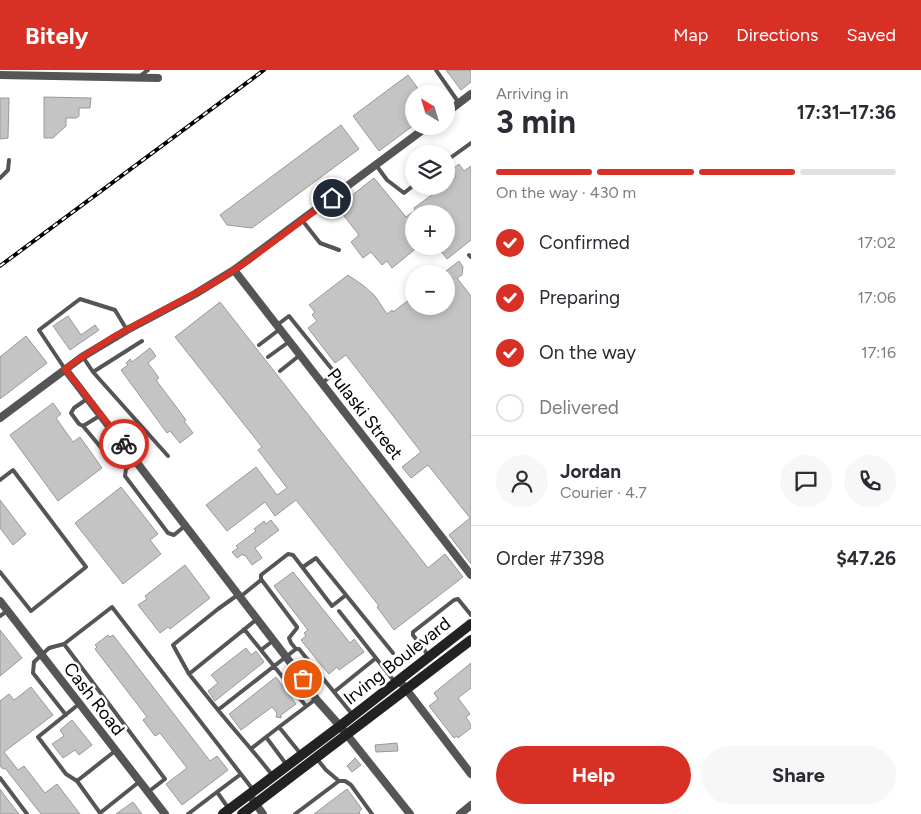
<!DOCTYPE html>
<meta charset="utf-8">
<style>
:root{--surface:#fff;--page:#f7f7f7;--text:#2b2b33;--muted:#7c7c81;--line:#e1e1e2;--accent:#d93025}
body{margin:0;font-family:Figtree,sans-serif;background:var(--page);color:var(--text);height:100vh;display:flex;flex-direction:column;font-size:19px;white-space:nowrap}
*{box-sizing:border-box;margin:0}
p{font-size:16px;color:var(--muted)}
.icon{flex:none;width:28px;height:28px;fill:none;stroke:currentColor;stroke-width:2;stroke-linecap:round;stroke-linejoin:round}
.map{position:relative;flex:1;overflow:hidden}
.drawer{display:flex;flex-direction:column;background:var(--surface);width:450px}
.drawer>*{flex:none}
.needle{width:32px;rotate:322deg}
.tools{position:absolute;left:405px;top:15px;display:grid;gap:10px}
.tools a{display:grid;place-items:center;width:50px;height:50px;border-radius:50%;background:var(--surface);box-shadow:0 2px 8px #0003;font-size:25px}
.pin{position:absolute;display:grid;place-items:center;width:42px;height:42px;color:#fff;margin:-21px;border:2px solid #fff;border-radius:50%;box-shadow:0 1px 5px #0007}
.courier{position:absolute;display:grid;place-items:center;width:50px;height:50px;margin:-25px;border:4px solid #d93025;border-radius:50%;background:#fff;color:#222;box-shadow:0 1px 6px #0007}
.overview em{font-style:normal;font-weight:700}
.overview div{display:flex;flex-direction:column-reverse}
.overview{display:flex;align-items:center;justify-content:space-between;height:85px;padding:0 25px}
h1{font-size:32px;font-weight:700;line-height:38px}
.bar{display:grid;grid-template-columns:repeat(4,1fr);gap:8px 5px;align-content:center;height:60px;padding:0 25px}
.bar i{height:6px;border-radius:4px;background:var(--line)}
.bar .current{background:var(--accent)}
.bar p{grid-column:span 4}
.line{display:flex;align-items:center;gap:12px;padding:0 25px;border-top:1px solid var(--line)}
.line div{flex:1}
.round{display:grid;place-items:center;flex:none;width:52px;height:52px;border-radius:26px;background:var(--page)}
ol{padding:0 25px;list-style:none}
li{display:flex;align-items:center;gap:15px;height:55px}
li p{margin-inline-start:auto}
li .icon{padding:5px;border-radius:50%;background:var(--accent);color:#fff;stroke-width:4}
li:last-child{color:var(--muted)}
li i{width:28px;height:28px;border:2px solid var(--line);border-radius:50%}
.cta{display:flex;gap:10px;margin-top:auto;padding:10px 25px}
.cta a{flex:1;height:58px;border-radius:30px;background:var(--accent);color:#fff;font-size:20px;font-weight:700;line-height:58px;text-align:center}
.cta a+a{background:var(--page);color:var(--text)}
header{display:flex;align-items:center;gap:30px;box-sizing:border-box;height:70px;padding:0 25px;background:var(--accent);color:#fff}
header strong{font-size:24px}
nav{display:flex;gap:28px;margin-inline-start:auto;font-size:18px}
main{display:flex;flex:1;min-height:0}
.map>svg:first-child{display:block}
</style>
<header>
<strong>Bitely</strong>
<nav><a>Map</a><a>Directions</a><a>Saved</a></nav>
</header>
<main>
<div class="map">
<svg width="471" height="744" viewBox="0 0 471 744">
<rect width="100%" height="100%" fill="#fff"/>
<path fill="#c4c4c4" stroke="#999" d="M446,0H471V12L461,20Z
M408,5L422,24H414V55L379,81L353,46Z
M44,27L91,28L90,38H79V46L76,48H66V56L53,68H44Z
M0,28H9L8,68L0,69Z
M341,55L359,79L252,158L227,155L220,145Z
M459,94L464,101L471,96V170L447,189L437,176H446V144H414V176H419L392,198L387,191L382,195L371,182L363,188L351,172L359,165L337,137L374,108L406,147L415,140L414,138L444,116H446V114L456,107L451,100Z
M459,191L463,197L462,205L457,208L471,226V494L449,465L470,448L428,395L411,408L402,397L421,382L346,285L335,293L308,258L317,251L312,245L315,242L309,235L348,205L364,216L375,226L387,244L392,240L393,242L414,226V236H446V201Z
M220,232L428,498L445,484L463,507L394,560L377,537L379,536L296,430L275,446L265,432L227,461L206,435L256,397L277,425L287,418L258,380L262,377L175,267Z
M68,246L81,265L95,255L99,260L70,280L53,256Z
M26,266L47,293L0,329V287Z
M150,278L156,286L148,293L159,308L156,310L186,350L184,351L193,363L180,373L170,361L167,363L121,300L128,295L126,293L130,289L132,292Z
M53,333L61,344L56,348L73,372L80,367L102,398L58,431L10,365Z
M121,417L158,464L150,470L161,484L123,514L75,453Z
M0,430L26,464L13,475L0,458Z
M271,450L279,460L255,478L262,488L252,495L245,485L244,486L243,484L237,488L232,482L238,478L236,476L256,461L254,459L264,451L266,454Z
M185,495L210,528L170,559L168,557L160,563L138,535L147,529L145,526Z
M293,502L350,573L354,569L364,582L339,600L337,597L329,604L321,595L301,570L306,566L304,563L308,560L274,516Z
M0,560L22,588L0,606Z
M108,565L110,567L113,565L210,691L217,686L228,700L182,735L166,714L187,698L160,663L155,666L143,650L147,647L95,579L97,577L95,575Z
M246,578L251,585L256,581L264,592L215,631L208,621L218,613L211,605Z
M471,593V618L458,628L470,644L466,647L471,655V658L458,668L457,666L454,668L429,636L438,629L434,623Z
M276,607L296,634L281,645V648L276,647L277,643L272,637L241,660L229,644Z
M31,617L53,645L4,682L18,700L24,696L45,723L57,714L80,744H41L5,698L3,699L0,696V631L9,624L14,630Z
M72,650L92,675L79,685L75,680L63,688L52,674L64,666L60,660Z
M397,673L398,681L376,682L375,675Z
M355,688L361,695L352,702L347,696Z
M0,719L8,730L19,744H0Z
M347,719L362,739L359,742L360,744H314Z
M133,732L142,744H116Z"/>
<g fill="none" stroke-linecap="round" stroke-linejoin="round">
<path stroke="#555" stroke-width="4" d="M436,0L459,33
M140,6L148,0
M446,91L471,73
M376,95L387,110L404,123L414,115
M0,108L8,100L9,90
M302,150L320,173L339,180
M469,185L471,187
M277,255L289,246L335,303L322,313
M259,275L280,259
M83,287L93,302L168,386
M268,287L290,271
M65,299L39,260L80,229L115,240L127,260
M280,301L300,285
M93,302L142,271
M87,329L74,338L71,343L79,354L83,356L101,345
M83,356L108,386
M136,391L126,399L125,406L168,463L174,465L186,455
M0,410L13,400L86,497L31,541L0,502
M303,497L316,488L346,525
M240,527L261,510
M339,541L394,611
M0,546L7,541
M244,559L306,636
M64,574L112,537L254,721
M261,580L274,570
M428,585L413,565V562L454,530L458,529L471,545
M189,604L257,549
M291,618L303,609
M334,622L376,588
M218,640L189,604L173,575L218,539L239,524
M352,644L299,579H296L291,573L289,568L297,558V557L261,509V505L288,484L293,485L332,536L346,525L393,583
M66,645L33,603L34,592L49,578L64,574L165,709L148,722
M279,657L316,629
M266,667L279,657L300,683
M252,678L266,667L286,694
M115,681L77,711L100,743L139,712
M317,689L326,700L339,711H345L351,715L372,744
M273,706C255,683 236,662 218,640L296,579
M0,708L27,744
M77,711L66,704L38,667L79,634
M217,722L241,704
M188,744L217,722L229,739
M295,744L339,711"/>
<path stroke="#555" stroke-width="8" d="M0,5L158,8
M446,43L471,24
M234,200L471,505
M65,299L303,609L316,629L340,656L410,744
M0,348L82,287L127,260L195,224L234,200L428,56
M0,531L165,744
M399,610L471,704
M253,730L263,744
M460,744L471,735"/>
<path stroke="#222" stroke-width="10" d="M223,744L340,656L471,554
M242,744L471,570"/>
<defs>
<path id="rail" d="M0,196L264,0"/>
</defs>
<use href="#rail" stroke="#000" stroke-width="4"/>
<use href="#rail" stroke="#fff" stroke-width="2" stroke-dasharray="5.5" stroke-linecap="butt"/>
</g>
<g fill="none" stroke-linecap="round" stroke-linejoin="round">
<path stroke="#595959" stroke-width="5" stroke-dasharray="0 9" d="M124,374L303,609"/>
<path stroke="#d93025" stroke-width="6" d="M124,374L65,299L82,287L113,267L214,213L248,191L332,128"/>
</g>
<g text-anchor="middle" stroke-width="5" stroke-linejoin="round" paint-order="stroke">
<g font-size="18" fill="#000" stroke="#fff">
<text transform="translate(365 344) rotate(52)" y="6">Pulaski Street</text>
<text transform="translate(397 591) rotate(-38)" y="6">Irving Boulevard</text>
<text transform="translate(94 629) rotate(52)" y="6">Cash Road</text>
</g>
</g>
</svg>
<div class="tools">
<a><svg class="needle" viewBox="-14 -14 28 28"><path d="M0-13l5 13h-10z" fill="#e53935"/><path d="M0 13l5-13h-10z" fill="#7c7c81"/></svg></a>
<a><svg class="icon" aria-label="layers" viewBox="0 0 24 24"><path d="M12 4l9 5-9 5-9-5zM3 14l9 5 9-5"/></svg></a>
<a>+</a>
<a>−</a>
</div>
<div class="pin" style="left:303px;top:609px;background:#ea580c"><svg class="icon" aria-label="bag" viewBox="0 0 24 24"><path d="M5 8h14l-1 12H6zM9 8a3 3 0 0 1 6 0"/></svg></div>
<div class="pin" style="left:332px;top:128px;background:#1f2937"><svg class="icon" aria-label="home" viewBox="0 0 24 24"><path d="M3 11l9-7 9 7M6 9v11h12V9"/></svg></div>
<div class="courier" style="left:124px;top:374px"><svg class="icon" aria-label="bike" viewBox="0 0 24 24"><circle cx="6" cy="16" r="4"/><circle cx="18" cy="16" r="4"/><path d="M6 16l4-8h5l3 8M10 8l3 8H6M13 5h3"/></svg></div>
</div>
<section class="drawer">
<div class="overview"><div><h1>3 min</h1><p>Arriving in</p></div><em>17:31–17:36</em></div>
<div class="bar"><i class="current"></i><i class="current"></i><i class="current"></i><i></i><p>On the way · 430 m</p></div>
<ol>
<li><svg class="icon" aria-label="check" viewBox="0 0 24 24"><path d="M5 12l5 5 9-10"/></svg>Confirmed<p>17:02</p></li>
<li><svg class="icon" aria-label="check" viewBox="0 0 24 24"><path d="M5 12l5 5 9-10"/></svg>Preparing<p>17:06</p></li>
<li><svg class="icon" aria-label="check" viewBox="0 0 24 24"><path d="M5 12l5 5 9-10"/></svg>On the way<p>17:16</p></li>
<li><i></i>Delivered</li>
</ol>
<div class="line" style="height:90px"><a class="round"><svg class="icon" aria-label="person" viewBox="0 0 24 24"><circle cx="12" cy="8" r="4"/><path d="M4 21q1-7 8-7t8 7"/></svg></a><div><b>Jordan</b><p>Courier · 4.7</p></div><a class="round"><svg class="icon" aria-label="chat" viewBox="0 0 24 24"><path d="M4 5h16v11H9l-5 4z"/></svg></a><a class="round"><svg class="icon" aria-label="phone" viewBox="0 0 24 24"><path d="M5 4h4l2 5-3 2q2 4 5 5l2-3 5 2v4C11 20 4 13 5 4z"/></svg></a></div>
<div class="line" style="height:65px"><div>Order #7398</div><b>$47.26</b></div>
<div class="cta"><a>Help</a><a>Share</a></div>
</section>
</main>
